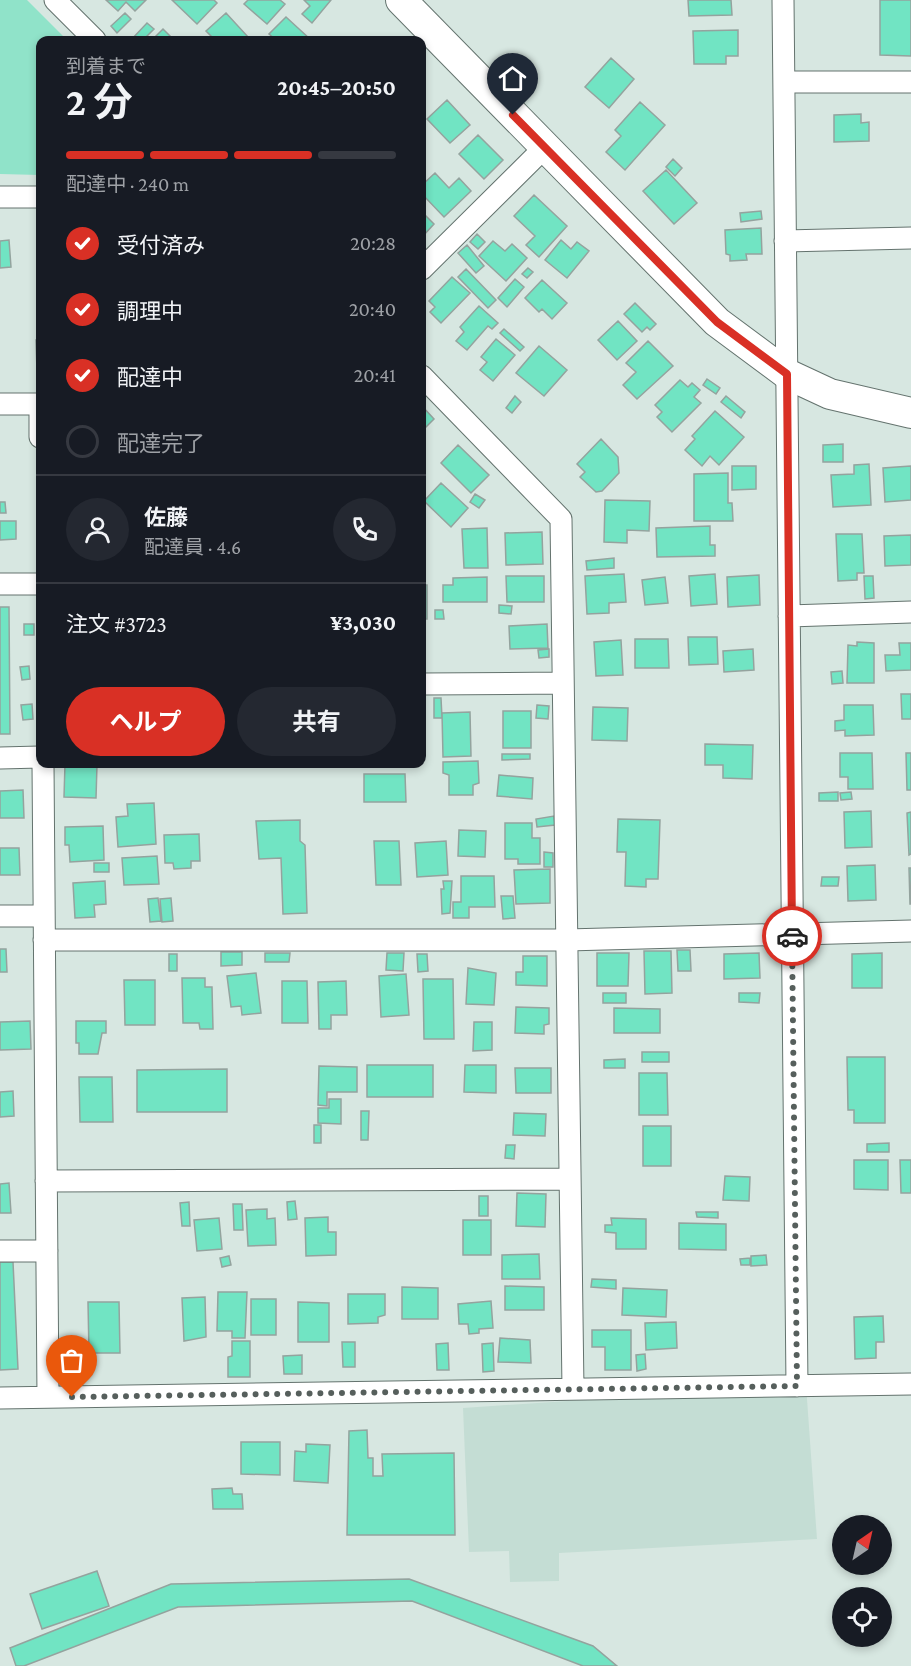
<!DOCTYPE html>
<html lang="ja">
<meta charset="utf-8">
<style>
:root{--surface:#171b24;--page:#242831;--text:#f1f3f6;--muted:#9ea1a6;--line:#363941;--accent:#d93025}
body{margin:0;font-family:"Crimson Pro","Noto Sans JP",serif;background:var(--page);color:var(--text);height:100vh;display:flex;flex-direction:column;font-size:22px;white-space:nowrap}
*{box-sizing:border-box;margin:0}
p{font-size:20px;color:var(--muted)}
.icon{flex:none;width:33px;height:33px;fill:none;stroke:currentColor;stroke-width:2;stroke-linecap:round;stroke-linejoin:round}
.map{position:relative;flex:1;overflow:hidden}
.details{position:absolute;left:36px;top:36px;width:390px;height:732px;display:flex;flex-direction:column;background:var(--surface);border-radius:12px;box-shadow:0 3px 9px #0003}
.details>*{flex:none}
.needle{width:39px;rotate:34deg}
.controls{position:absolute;left:832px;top:1515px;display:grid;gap:12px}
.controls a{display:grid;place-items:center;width:60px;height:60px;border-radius:50%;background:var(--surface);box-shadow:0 3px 9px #0003;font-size:30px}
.pin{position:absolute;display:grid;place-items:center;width:51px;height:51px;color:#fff;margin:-62px -26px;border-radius:50% 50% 50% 0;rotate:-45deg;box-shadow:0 0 6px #0007}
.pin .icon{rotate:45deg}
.courier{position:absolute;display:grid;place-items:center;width:60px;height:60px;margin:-30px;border:4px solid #d93025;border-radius:50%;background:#fff;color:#222;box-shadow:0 2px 8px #0007}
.headline em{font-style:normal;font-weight:700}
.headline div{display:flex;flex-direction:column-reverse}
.headline{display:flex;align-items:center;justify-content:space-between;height:102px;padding:0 30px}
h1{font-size:39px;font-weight:700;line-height:45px}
.bar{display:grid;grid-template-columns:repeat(4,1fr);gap:9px 6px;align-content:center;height:72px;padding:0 30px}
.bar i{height:8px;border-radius:4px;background:var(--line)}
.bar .on{background:var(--accent)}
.bar p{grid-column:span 4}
.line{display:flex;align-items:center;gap:15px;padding:0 30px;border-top:2px solid var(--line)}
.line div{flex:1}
.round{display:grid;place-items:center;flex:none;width:63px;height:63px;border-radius:32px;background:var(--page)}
ol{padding:0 30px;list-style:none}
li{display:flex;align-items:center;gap:18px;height:66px}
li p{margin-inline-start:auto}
li .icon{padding:6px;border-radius:50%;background:var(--accent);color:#fff;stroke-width:4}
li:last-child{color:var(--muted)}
li i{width:33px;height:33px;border:3px solid var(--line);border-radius:50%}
.cta{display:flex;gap:12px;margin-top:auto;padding:12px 30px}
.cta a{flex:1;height:69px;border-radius:36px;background:var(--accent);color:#fff;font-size:24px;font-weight:700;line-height:69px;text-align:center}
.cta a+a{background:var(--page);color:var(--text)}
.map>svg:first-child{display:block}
</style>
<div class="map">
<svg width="911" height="1666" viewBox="0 0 911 1666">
<rect width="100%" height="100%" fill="#d7e7e1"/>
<path fill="#c4ddd4" d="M806,1385L817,1539L559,1553V1581L510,1582L509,1551L469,1552L463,1408Z"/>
<path fill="#90e3c9" d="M0,0H27L67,40H40V175L0,174Z"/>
<path fill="#71e4c3" stroke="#94a39e" stroke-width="1.5" d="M106,0H146L135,11L126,2L118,11Z
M172,0H214L217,3L197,24Z
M248,0H280L285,4L267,24L244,4Z
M304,0H331L312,23L302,14L310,6Z
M688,0H731L732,15L689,16Z
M880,0H911V56L880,55Z
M125,13L131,19L117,33L111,26Z
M226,13L249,38L246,40H215L206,31Z
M286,17L311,40H276L269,34Z
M147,23L154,29L143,40H131Z
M163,29L174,40H152Z
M738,30V56H726V64H694L693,31Z
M611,58L634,79L609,108L585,87Z
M447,100L470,125L450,143L427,119Z
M640,102L665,125L625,170L606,152L621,136L615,130Z
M861,114V123L869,122V141L834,142V115Z
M478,135L503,160L484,179L459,154Z
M673,159L682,168L675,176L666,167Z
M666,170L697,203L674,224L643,191Z
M435,173L449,188L459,178L471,191L444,217L422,194V185Z
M534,195L567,226L539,257L526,245L535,236L514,216Z
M761,211L762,219L741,222L740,213Z
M422,212L434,224L422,237Z
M761,228L762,254H746L747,260L730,261V255L726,254L725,230Z
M477,234L485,242L478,249L470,242Z
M9,240L11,267L0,268V241Z
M561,240L571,249L577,242L589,251L567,278L545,260Z
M493,241L505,251L512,244L527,258L506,281L479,256Z
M467,245L484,266L476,273L458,253Z
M528,268L533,272L527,278L522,274Z
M466,269L496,300L488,308L458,277Z
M452,277L470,293L441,323L430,312L435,307L429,301Z
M515,279L524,287L507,307L498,298Z
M542,280L567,303L552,319L542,309L539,312L525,298Z
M635,303L656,324L650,330L647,327L642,332L624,314Z
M479,306L498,323L492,329L488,326L467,350L456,341L464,332L460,327Z
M618,321L637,341L617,360L598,340Z
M504,329L524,347L520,351L500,333Z
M496,339L515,355L493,381L480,370L487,362L481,357Z
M36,340H40V371H37Z
M648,341L673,366L637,399L623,385L636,372L626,363Z
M539,346L567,370L544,396L516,373Z
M707,379L720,388L716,394L703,385Z
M680,380L688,387L692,383L700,390L694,397L701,403L672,432L657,417L662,412L655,405Z
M515,396L521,402L512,413L506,408Z
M726,396L745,412L741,418L721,402Z
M422,406L434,419L422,431Z
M715,411L744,437L719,465L710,456L702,466L685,450L695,439L692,436Z
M601,439L618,457L619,473L602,491L596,492L580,477L585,472L577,464Z
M843,444V462H823V445Z
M458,445L489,475L471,493L441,463Z
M869,464L871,505L833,507L831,475L854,474V465Z
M732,466H756V489L732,490Z
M911,466V500L885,502L883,468Z
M728,473V503H732L733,521H694V474Z
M441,483L468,508L451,527L424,501Z
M475,494L485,500L479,508L470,502Z
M605,500L650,501L649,531L627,530V543L604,542Z
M0,502H5L6,513H0Z
M0,521H16V539L0,540Z
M710,526V545H715V556L657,557L656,528Z
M487,528L488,568H464L462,529Z
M542,532L543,564L506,565L505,533Z
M836,534H862L864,573H857V580L838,581Z
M911,535V565L885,566L884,536Z
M614,558V568L587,570L586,561Z
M624,574L626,602L609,603V613L587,614L585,576Z
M715,574L717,604L691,606L689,576Z
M759,575L760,605L728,607L727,577Z
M506,576H544V602H507Z
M864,576H873L874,598L865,599Z
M487,577V602H443V585H453V578Z
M665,577L668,603L645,605L642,580Z
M422,585H427V619H422Z
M499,605L512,606L511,614L499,613Z
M0,607H9L10,734H0Z
M435,610H443L444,619H435Z
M24,624H34V635H24Z
M547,624L548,648L510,649L509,626Z
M688,637H717L718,664L689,665Z
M635,639H668L669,668H635Z
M621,640L623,675L596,676L594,642Z
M857,642L874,643V683H847L848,645L857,646Z
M899,643H911V670L886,671L885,655H900Z
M549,649V657L539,658L538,650Z
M753,649L754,670L724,672L723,651Z
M29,666L30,679L22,680L20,667Z
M842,671L843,683L832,684L831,672Z
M901,694H911V719H902Z
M434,698H441L442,718H434Z
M32,704L33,719L23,720L21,705Z
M537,705L549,706L548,719L536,718Z
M844,705H873L874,735L845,736V730L835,731V721L844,720Z
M593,707L628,708L627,741L592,740Z
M503,711H531V748H503Z
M470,712L471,756L443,757L442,713Z
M705,744L753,745L752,779L723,778V765H705Z
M840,753H872L873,789H848V777H840Z
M906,753H911V790H907Z
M502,754H530V759L502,760Z
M478,761L479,783L473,785V795H449V775L443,773V762Z
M65,764L97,765L96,798L64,797Z
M364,774H405L406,802H364Z
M499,775L533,778L532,799L497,796Z
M23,790L24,818H0V791Z
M838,792V801H819V793Z
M851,792L852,799L841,800L840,793Z
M154,803L156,844L118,847L116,817L128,816L127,804Z
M871,811L872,847L845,848L844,812Z
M911,812V854L909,855L907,813Z
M554,816L555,825L537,827L536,819Z
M618,819L660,820L658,879H646V887L625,886L626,852H617Z
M300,820V841L305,845L307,913L283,914L281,858L259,859L256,821Z
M505,823H532V838H540V864H518V859H505Z
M103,826L104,860L70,862L69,845H65V827Z
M459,830L486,831L485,857L458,856Z
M199,834L200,861H191V868L174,869L173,863H165L164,835Z
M374,841H399L401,885H376Z
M446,841L448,875L417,877L415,843Z
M0,848H19L20,875H0Z
M544,852L553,853V867H544Z
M157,856L159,884L124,885L122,858Z
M94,863H109V872H94Z
M875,865L876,900L848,901L847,866Z
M909,868H911V904H910Z
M550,869V903L516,904L514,870Z
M461,876H494L495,907H469V918H453V902H461Z
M822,877H839L838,886H821Z
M105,881L106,904L94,905L95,917L75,918L73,883Z
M443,881H452L450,913L442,914L441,889H444Z
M501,896H513L515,918L503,919Z
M158,898L161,921L150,922L148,899Z
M171,898L173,921L162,922L160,899Z
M0,949H6L7,972H0Z
M677,950H690L691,971H678Z
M644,951H671L672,993L645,994Z
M221,952H242V965L221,966Z
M265,953H290L289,962H265Z
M387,953H404L403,971L386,970Z
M597,953H629L628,986H597Z
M759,953L760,978L724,979V954Z
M882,953V988H852V954Z
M169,954H177V971H169Z
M417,954H427L428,971L418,972Z
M523,956H547V986L516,985V972H523Z
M468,968L496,973L494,1005L466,1004Z
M256,973L261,1013L242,1015L241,1006L231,1007L227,976Z
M406,974L409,1015L381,1017L379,976Z
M182,978H205V987H212L213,1029H200L199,1023H183Z
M423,979H453L454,1039H424Z
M124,980H155V1025H125Z
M282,981H307L308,1023H282Z
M346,981L347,1015H331V1029H319L318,982Z
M603,993H626V1003H603Z
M739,993H760L759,1003L739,1002Z
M516,1007L549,1008V1024L544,1025V1034L515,1033Z
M614,1008L660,1009V1033H614Z
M30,1021L31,1049L0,1050V1022Z
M76,1021H106V1033H102L98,1054H79V1043H76Z
M474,1022H492V1050L473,1051Z
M642,1052H669V1062H642Z
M847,1057H885V1123H854V1110H848Z
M625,1059V1068H604V1060Z
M367,1065H433V1097H367Z
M465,1065H496V1093L464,1092Z
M319,1066L357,1067V1092H327V1106L318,1105Z
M515,1068H551V1093H516Z
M227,1069V1112H137V1070Z
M639,1073H667L668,1115H639Z
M79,1077H112L113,1122H80Z
M13,1091L14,1116L0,1117V1092Z
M329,1099H341V1124L318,1123V1108H329Z
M361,1111H369L368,1140H361Z
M514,1113L546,1114L545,1136L513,1135Z
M314,1125H321V1143H314Z
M643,1126H671V1166H643Z
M889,1143V1152H867V1144Z
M506,1145H515L514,1159L505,1158Z
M854,1160H888V1190L854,1189Z
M900,1160H911V1193H901Z
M725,1176L750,1177L749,1201L723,1200Z
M9,1183L11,1213H0V1184Z
M517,1193L546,1194L545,1227L516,1226Z
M479,1196H488V1216H479Z
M295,1201L297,1219L288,1220L287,1202Z
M189,1202L190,1226H182L180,1203Z
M233,1204H242L243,1230H234Z
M267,1209V1219L275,1218L276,1245L248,1246L246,1210Z
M696,1212H718V1218L697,1217Z
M328,1217V1232H336V1255L306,1256L305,1218Z
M219,1218L222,1249L197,1251L194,1220Z
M611,1218L646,1219V1249H616V1233L605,1232V1225H612Z
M463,1220H491V1255H463Z
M679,1223L726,1224V1250L679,1249Z
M539,1254L540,1279H502V1255Z
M766,1255L767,1265L751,1266V1256Z
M229,1256L231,1265L222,1267L220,1258Z
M750,1258V1265H741L740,1259Z
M0,1262H13L18,1369L0,1370Z
M592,1279L616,1280V1289L591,1287Z
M505,1286L544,1287V1310H505Z
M402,1287L438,1288V1319H402Z
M623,1288L667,1290L666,1317L622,1315Z
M218,1292H247L245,1338H232V1331H217Z
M348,1294H385V1315L378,1317V1323L348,1324Z
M205,1297L206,1337L184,1341L182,1298Z
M251,1299H276V1335H251Z
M491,1301L493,1328L479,1329V1333L469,1334L468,1324H459L458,1304Z
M88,1302H119L120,1353H89Z
M298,1302L329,1303V1342H298Z
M883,1316L884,1342H876V1358L855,1359L854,1317Z
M676,1322L677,1348L646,1350L645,1323Z
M592,1330H631V1370H605V1347H592Z
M500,1338L530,1340L531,1363L498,1362Z
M232,1341H250V1377H228V1357L232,1356Z
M342,1342H355V1367H343Z
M448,1343L449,1370H437L436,1344Z
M493,1343L494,1371L483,1372L482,1344Z
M645,1354L646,1369L637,1371L636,1355Z
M302,1355V1374H284L283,1356Z
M367,1430L368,1458H373V1476H383L382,1454L454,1453L455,1535H347L349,1431Z
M241,1442H280V1475L241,1474Z
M306,1444L330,1445L328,1483L294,1481L295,1451L306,1452Z
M232,1488L233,1494H242L243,1509H213L212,1489Z
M97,1571L109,1606L42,1629L30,1594Z
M409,1579L593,1646L617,1666H583L412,1601L178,1607L24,1666H16L10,1648L171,1584Z"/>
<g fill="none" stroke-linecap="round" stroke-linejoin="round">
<defs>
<path id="street" d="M55,0L95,40
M783,0L797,1386
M784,82H911
M0,197H40
M785,241L911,238
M422,269L545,147
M422,376L561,519L573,1389
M0,404H40
M40,404V437
M0,584H40
M789,616L911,612
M422,684L563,683
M0,758L40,757
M43,764L48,1397
M0,916H44
M44,940H567L911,931
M46,1181L570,1179
M0,1251H47
M0,1398L911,1384"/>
<path id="secondary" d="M401,0L717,322L787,374L830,394L911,413"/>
</defs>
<use href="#street" stroke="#64736e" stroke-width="23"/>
<use href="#secondary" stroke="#64736e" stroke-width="32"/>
<use href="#street" stroke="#fff" stroke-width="21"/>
<use href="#secondary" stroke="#fff" stroke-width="30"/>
</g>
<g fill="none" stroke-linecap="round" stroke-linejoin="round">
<path stroke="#565f5c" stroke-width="6" stroke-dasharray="0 10.8" d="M72,1397L797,1386L792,936"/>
<path stroke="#d93025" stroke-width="8" d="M513,115L717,322L787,374L792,936"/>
</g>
</svg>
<div class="controls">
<a><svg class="needle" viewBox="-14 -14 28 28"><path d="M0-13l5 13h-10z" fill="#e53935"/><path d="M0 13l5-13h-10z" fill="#9ea1a6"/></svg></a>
<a><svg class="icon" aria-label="locate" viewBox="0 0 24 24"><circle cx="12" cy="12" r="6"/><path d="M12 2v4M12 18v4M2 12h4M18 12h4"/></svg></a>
</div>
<div class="pin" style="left:72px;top:1397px;background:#ea580c"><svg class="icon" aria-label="bag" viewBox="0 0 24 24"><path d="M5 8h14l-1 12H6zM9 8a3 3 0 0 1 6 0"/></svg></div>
<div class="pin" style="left:513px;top:115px;background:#1f2937"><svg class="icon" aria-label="home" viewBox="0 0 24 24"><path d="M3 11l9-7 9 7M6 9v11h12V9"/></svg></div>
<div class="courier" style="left:792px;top:936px"><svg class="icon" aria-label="car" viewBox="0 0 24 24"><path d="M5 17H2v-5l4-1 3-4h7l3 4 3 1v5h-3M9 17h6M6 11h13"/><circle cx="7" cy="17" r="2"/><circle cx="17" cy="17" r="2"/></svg></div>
<section class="details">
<div class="headline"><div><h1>2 分</h1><p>到着まで</p></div><em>20:45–20:50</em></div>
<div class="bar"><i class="on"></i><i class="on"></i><i class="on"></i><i></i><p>配達中 · 240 m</p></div>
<ol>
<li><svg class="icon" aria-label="check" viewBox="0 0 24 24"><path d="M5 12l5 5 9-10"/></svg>受付済み<p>20:28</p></li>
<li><svg class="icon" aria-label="check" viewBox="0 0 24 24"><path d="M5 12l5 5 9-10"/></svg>調理中<p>20:40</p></li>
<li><svg class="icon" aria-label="check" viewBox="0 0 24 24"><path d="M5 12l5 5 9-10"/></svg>配達中<p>20:41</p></li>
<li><i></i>配達完了</li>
</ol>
<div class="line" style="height:108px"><a class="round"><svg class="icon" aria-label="person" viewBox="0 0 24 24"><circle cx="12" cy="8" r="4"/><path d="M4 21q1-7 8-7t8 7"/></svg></a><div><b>佐藤</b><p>配達員 · 4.6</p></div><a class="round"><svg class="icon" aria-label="phone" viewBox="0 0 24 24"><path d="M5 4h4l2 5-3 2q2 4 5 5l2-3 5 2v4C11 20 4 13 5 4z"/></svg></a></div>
<div class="line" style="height:78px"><div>注文 #3723</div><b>¥3,030</b></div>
<div class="cta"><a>ヘルプ</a><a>共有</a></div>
</section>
</div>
